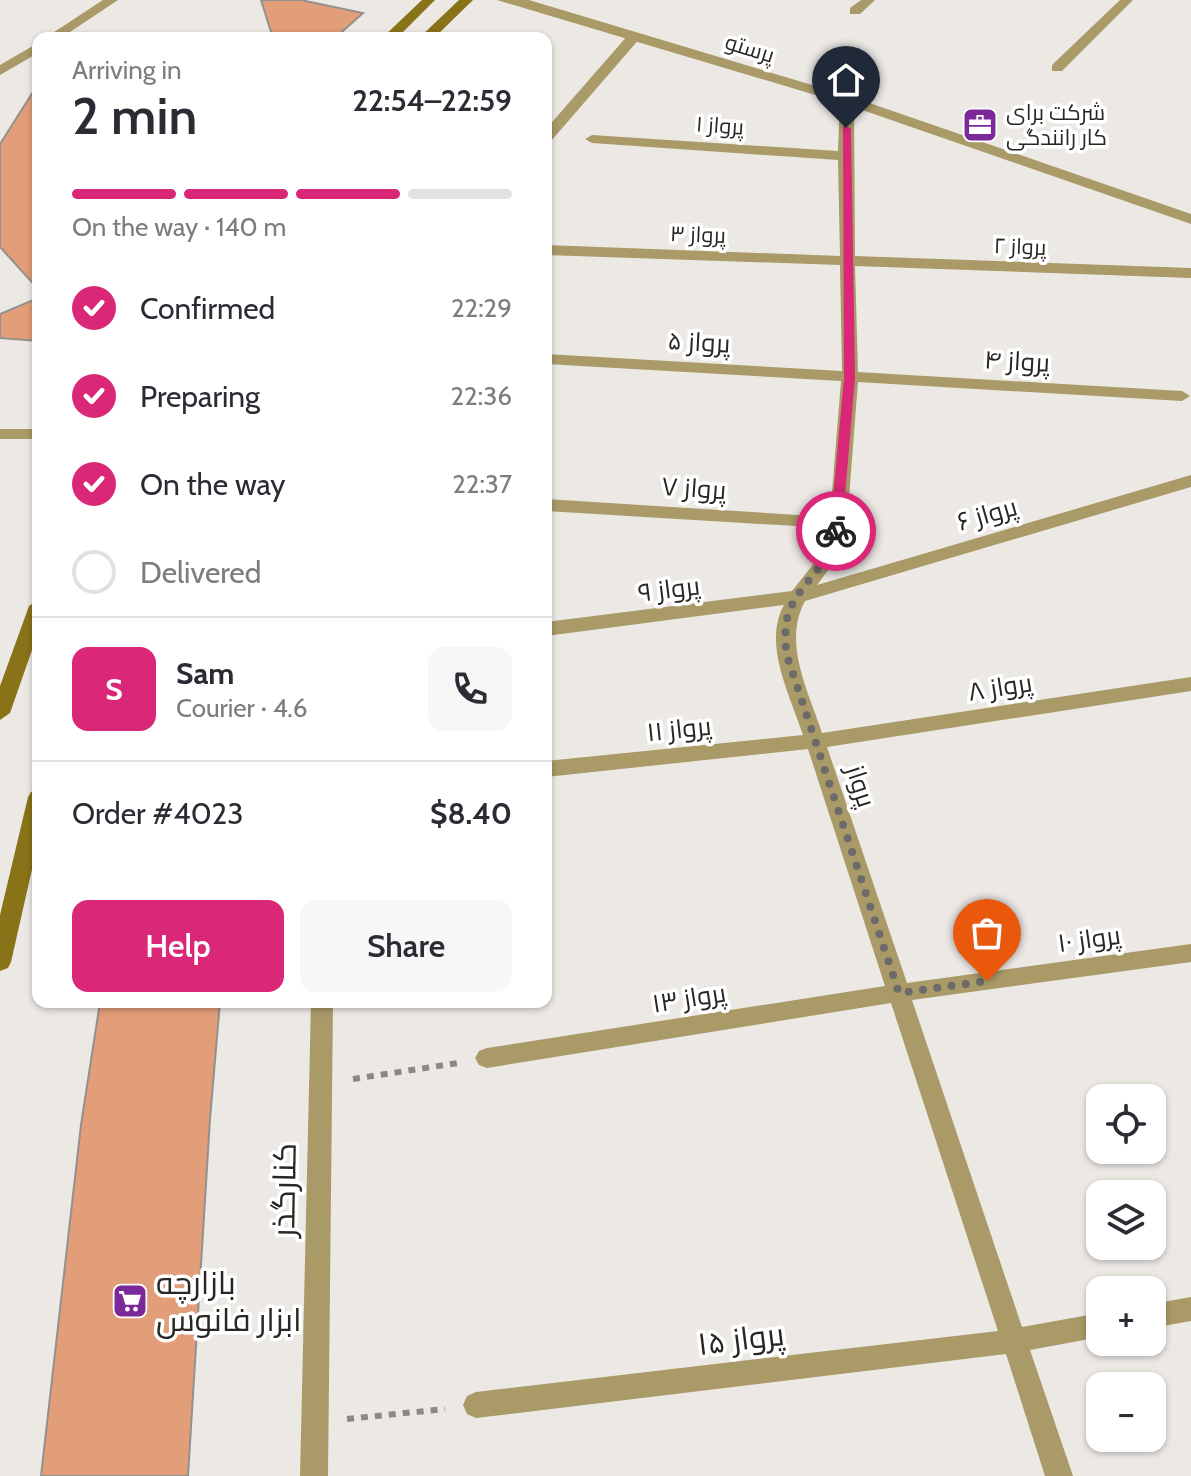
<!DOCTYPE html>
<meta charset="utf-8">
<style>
:root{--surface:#fff;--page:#f7f7f7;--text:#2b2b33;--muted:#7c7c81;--line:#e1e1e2;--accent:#db2777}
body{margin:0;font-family:Cabin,Cairo,sans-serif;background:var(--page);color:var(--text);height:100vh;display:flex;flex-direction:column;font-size:30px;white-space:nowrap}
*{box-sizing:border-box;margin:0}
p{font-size:26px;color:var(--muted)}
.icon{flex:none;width:44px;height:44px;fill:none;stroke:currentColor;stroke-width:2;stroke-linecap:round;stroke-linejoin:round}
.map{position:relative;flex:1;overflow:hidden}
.drawer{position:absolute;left:32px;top:32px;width:520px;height:976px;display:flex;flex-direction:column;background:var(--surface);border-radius:16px;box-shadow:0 2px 6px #0004}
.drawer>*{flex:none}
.fabs{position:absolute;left:1086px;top:1084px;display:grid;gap:16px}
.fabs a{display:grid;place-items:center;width:80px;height:80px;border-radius:16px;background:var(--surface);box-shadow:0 2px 6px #0004;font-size:40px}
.pin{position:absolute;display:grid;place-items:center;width:68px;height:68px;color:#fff;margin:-82px -34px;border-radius:50% 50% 50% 0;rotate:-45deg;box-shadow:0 0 8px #0007}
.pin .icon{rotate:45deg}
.courier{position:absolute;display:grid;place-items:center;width:80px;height:80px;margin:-40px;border:6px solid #db2777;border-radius:50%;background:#fff;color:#222;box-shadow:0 2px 10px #0007}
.summary em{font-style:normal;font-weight:600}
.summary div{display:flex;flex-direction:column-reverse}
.summary{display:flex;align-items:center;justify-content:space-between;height:136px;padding:0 40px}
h1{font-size:52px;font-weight:600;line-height:60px}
.bar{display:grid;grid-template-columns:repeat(4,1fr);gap:12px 8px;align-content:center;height:96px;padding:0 40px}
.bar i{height:10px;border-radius:6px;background:var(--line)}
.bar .selected{background:var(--accent)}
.bar p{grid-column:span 4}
.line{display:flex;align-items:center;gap:20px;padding:0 40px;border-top:2px solid var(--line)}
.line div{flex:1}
.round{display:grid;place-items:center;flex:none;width:84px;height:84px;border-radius:16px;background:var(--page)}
ol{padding:0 40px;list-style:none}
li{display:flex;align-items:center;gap:24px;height:88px}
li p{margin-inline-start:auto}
li .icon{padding:8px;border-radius:50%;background:var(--accent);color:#fff;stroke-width:4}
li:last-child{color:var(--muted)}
li i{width:44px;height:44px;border:4px solid var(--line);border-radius:50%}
.button{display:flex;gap:16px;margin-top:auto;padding:16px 40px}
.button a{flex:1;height:92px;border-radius:16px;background:var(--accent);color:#fff;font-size:32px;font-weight:600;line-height:92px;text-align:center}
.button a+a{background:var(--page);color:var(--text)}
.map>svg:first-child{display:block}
</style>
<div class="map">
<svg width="1191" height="1476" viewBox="0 0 1191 1476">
<rect width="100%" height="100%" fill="#ece9e5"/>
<path fill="#e29d79" stroke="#94908e" stroke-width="2" d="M261,0H301L363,13L335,38H273Z
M38,84V289L0,247V144Z
M38,298V341L0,338V314Z
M100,1002H220L210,1119L188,1476H41L81,1125Z"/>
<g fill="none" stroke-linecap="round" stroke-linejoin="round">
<path stroke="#8b8886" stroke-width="6" stroke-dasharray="7 7" stroke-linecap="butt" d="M353,1079L458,1063
M347,1419L445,1409"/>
<path fill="#a99a68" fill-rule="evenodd" d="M861,0H875L860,14H850V8Z
M1120,0H1133L1062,71H1052V65Z
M629,34L641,37L551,141L546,142V129Z
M847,96L854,100L855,256L1191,268V278L855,266L858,372L1182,391L1190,396L1182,401L858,382L847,523L841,553L817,585L1191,475V487L805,601C782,643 809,692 822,733L1191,677V691L827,747L907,983L1191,944V962L912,1000L1022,1327L1100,1313V1337L1030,1350L1073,1476H1045L1006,1354L476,1418L467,1414L463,1405L467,1396L476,1392L998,1331L891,1003L487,1068L479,1065L475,1058L479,1051L487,1048L885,986L808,749L546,777V761L803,735C791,697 762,644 784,605L546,636V622L792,591L823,552L828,528L546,511V499L830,517L841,381L546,364V354L842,371L840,265L546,255V245L840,256L838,160L592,143L585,139L592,135L838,151L840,100Z
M0,429H38V439H0Z
M311,1002H333L328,1476H300Z
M1191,1297V1321L1152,1328V1304Z"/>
<path fill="#a99a68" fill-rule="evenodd" d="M103,0H118L61,38H45Z
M497,0H529L852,97L1191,214V224L842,103Z
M38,43V53L0,75V65Z"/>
<path fill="#897318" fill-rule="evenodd" d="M422,0H435L397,38H382Z
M459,0H473L434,38H419Z
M38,600V633L10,713L0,720V686L29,606Z
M38,789V843L11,962L8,968L0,971V915L28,797L31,792Z"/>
</g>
<path fill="#db2777" d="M843,126L851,128L855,378L842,531L836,535L830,531L844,378Z"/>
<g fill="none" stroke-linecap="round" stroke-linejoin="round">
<path stroke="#6d6b69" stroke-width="8" stroke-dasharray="0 14.4" d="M836,531C828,571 799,581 788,615C784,627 786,641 786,653L899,993L987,981"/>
</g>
<defs>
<symbol id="office-square" viewBox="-11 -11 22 22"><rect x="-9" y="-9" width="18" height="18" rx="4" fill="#7b2898" stroke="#fff"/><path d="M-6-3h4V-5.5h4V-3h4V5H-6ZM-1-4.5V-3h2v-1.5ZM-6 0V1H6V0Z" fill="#fff"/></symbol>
<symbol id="supermarket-square" viewBox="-11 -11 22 22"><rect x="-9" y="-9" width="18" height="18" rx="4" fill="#7b2898" stroke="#fff"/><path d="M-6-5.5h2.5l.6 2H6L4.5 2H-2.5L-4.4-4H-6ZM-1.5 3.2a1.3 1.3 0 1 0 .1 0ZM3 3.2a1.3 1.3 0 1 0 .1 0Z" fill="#fff"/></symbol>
</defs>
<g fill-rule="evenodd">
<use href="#office-square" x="960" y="105" width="40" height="40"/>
<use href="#supermarket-square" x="110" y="1281" width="40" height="40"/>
</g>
<g text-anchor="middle" stroke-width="7" stroke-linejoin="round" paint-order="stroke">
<g font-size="22" fill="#292726" stroke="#fff">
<text transform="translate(750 48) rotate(17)" y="8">پرستو</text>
<text transform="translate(720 125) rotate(4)" y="8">پرواز ۱</text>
<text transform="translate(698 234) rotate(2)" y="8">پرواز ۳</text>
<text transform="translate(1020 246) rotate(2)" y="8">پرواز ۲</text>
</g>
<g font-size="22" fill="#292726" stroke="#fff" text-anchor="start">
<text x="1006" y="120">شركت براى<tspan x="1006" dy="25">كار رانندگى</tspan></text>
</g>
<g font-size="26" fill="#292726" stroke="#fff">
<text transform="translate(699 342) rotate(3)" y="9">پرواز ۵</text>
<text transform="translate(1017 361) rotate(3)" y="9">پرواز ۴</text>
<text transform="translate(694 488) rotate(4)" y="9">پرواز ۷</text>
<text transform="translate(987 514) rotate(-16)" y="9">پرواز ۶</text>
<text transform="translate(669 589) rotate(-7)" y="9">پرواز ۹</text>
<text transform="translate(1000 687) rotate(-9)" y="9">پرواز ۸</text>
<text transform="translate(679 729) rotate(-6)" y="9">پرواز ۱۱</text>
<text transform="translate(861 786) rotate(72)" y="9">پرواز</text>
<text transform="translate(1089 939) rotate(-8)" y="9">پرواز ۱۰</text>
<text transform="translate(689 998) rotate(-9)" y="9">پرواز ۱۳</text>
</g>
<g font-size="32" fill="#292726" stroke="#fff">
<text transform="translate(284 1190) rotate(-89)" y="11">کنارگذر</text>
<text transform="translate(741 1339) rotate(-7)" y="11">پرواز ۱۵</text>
</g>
<g font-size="32" fill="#292726" stroke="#fff" text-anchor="start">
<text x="156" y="1294">بازارچه<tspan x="156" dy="37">ابزار فانوس</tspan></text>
</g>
</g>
</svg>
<div class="fabs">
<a><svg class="icon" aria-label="locate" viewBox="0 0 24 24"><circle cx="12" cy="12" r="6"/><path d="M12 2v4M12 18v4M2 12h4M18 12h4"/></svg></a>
<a><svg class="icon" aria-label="layers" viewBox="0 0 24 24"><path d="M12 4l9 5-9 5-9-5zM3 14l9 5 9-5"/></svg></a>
<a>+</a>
<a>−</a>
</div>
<div class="pin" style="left:987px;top:981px;background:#ea580c"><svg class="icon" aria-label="bag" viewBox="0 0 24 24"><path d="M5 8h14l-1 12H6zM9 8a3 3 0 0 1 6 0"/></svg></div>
<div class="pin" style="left:846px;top:128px;background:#1f2937"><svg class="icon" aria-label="home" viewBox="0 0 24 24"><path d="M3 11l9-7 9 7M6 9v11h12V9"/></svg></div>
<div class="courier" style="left:836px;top:531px"><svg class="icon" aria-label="bike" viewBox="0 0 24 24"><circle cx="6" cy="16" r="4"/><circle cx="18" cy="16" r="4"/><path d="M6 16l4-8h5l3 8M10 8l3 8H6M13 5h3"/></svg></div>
<section class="drawer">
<div class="summary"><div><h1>2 min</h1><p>Arriving in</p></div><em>22:54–22:59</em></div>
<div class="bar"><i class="selected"></i><i class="selected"></i><i class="selected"></i><i></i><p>On the way · 140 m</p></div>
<ol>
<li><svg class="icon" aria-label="check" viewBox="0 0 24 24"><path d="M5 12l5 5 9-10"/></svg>Confirmed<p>22:29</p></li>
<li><svg class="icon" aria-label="check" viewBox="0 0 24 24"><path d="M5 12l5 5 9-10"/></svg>Preparing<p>22:36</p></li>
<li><svg class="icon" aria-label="check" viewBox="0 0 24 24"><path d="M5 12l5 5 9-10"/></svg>On the way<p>22:37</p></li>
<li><i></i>Delivered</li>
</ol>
<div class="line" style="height:144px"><b class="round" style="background:var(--accent);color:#fff">S</b><div><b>Sam</b><p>Courier · 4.6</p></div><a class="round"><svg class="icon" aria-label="phone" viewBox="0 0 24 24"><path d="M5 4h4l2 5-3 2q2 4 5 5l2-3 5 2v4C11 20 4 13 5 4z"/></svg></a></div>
<div class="line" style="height:104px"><div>Order #4023</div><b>$8.40</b></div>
<div class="button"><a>Help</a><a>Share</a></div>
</section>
</div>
